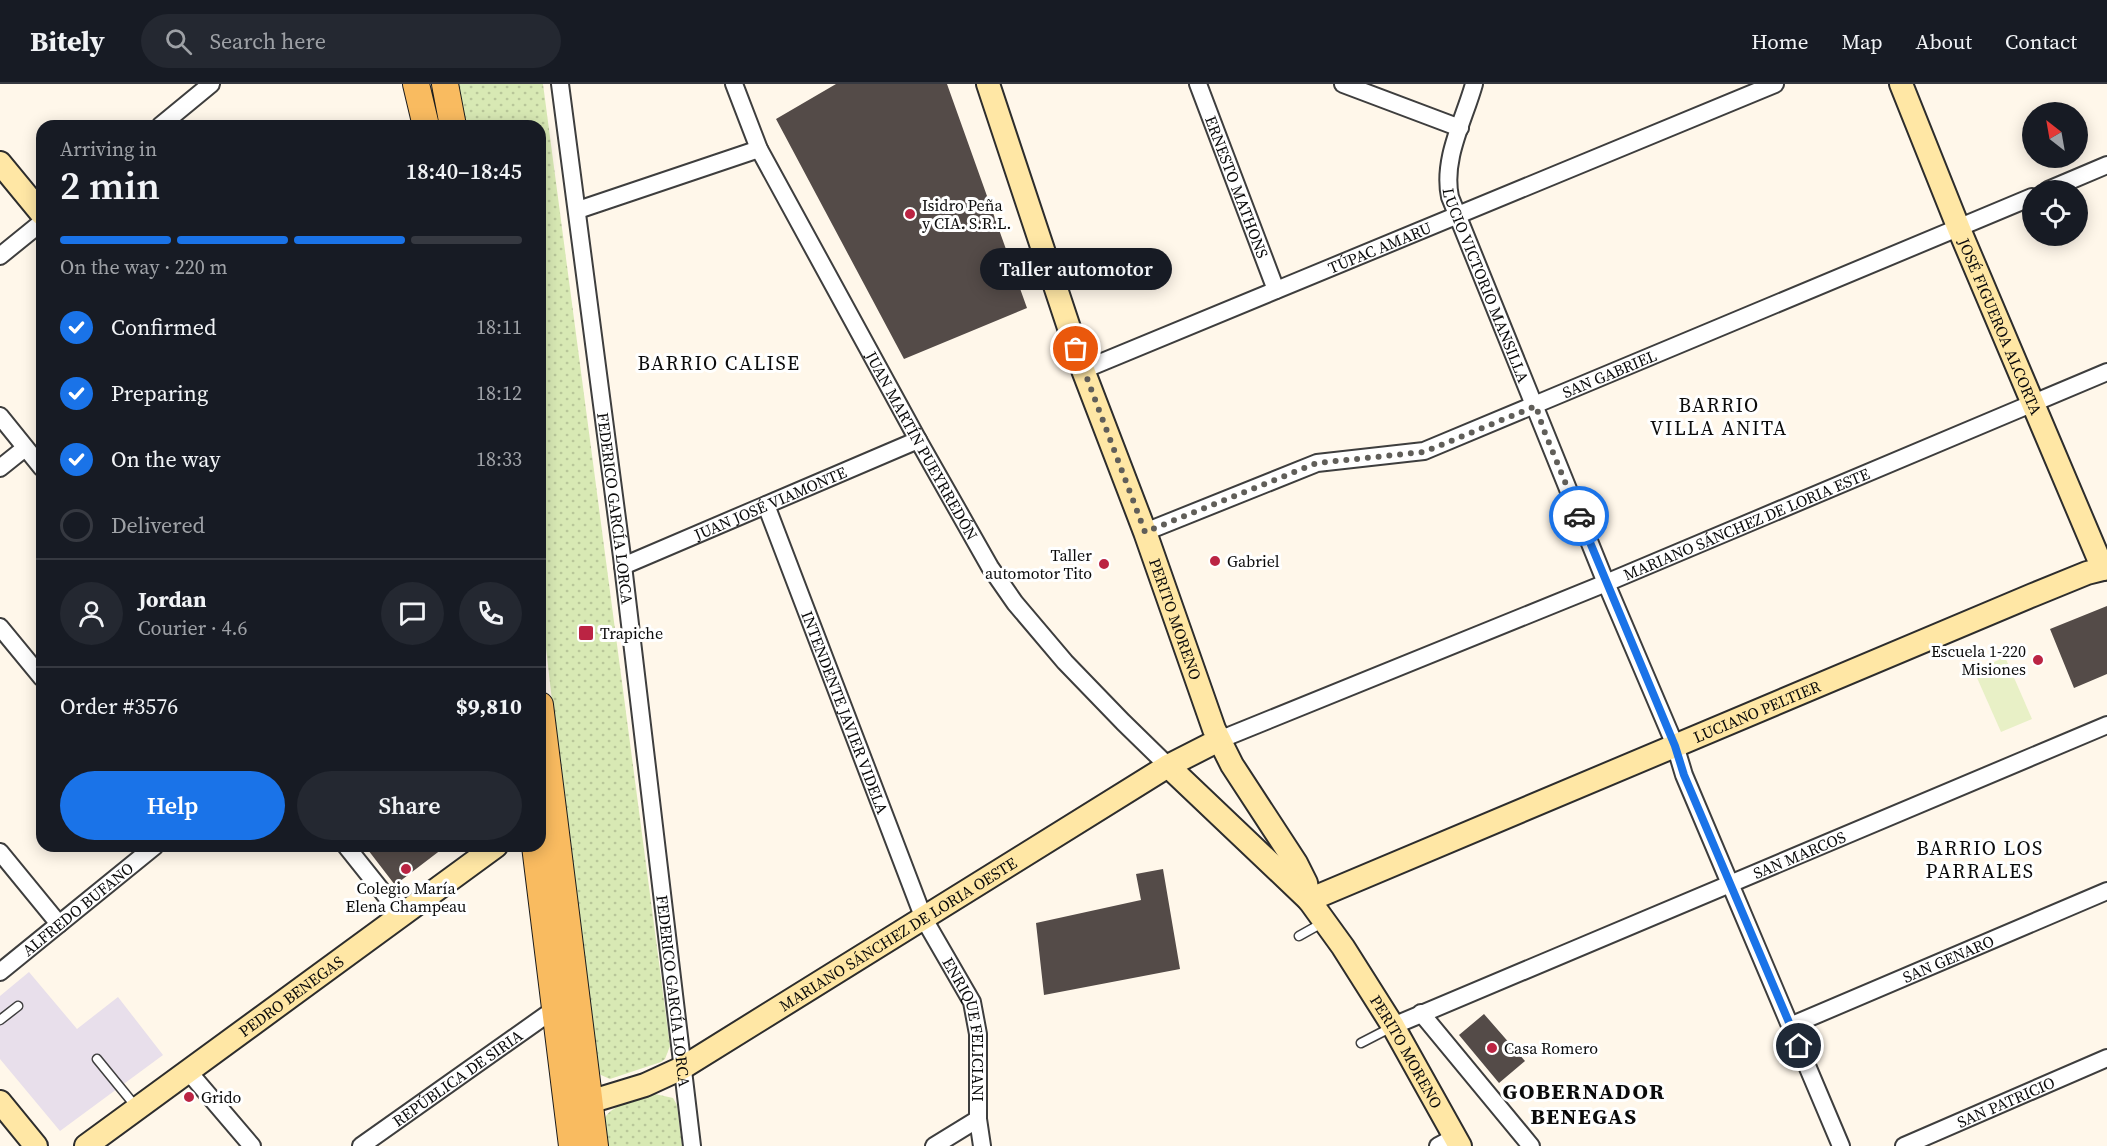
<!DOCTYPE html>
<meta charset="utf-8">
<style>
:root{--surface:#171b24;--page:#242831;--text:#f1f3f6;--muted:#9ea1a6;--line:#363941;--accent:#1a73e8}
body{margin:0;font-family:"Source Serif 4",serif;background:var(--page);color:var(--text);height:100vh;display:flex;flex-direction:column;font-size:22px;white-space:nowrap}
*{box-sizing:border-box;margin:0}
p{font-size:20px;color:var(--muted)}
.icon{flex:none;width:33px;height:33px;fill:none;stroke:currentColor;stroke-width:2;stroke-linecap:round;stroke-linejoin:round}
.map{position:relative;flex:1;overflow:hidden}
.sheet{position:absolute;left:36px;top:36px;width:510px;height:732px;display:flex;flex-direction:column;background:var(--surface);border-radius:18px;box-shadow:0 3px 15px #0003}
.sheet>*{flex:none}
.needle{width:39px;rotate:329deg}
.fabs{position:absolute;left:2022px;top:18px;display:grid;gap:12px}
.fabs a{display:grid;place-items:center;width:66px;height:66px;border-radius:50%;background:var(--surface);box-shadow:0 3px 15px #0003;font-size:30px}
.pin{position:absolute;display:grid;place-items:center;width:51px;height:51px;color:#fff;margin:-26px;border:3px solid #fff;border-radius:50%;box-shadow:0 2px 6px #0007}
.courier{position:absolute;display:grid;place-items:center;width:60px;height:60px;margin:-30px;border:4px solid #1a73e8;border-radius:50%;background:#fff;color:#222;box-shadow:0 2px 8px #0007}
.bubble{position:absolute;height:42px;border-radius:21px;background:var(--surface);box-shadow:0 3px 15px #0003;font-size:20px;font-weight:600;line-height:42px;text-align:center}
.headline em{font-style:normal;font-weight:600}
.headline div{display:flex;flex-direction:column-reverse}
.headline{display:flex;align-items:center;justify-content:space-between;height:102px;padding:0 24px}
h1{font-size:39px;font-weight:600;line-height:45px}
.bar{display:grid;grid-template-columns:repeat(4,1fr);gap:9px 6px;align-content:center;height:72px;padding:0 24px}
.bar i{height:8px;border-radius:4px;background:var(--line)}
.bar .active{background:var(--accent)}
.bar p{grid-column:span 4}
.line{display:flex;align-items:center;gap:15px;padding:0 24px;border-top:2px solid var(--line)}
.line div{flex:1}
.round{display:grid;place-items:center;flex:none;width:63px;height:63px;border-radius:32px;background:var(--page)}
ol{padding:0 24px;list-style:none}
li{display:flex;align-items:center;gap:18px;height:66px}
li p{margin-inline-start:auto}
li .icon{padding:6px;border-radius:50%;background:var(--accent);color:#fff;stroke-width:4}
li:last-child{color:var(--muted)}
li i{width:33px;height:33px;border:3px solid var(--line);border-radius:50%}
.button{display:flex;gap:12px;margin-top:auto;padding:12px 24px}
.button a{flex:1;height:69px;border-radius:36px;background:var(--accent);color:#fff;font-size:24px;font-weight:600;line-height:69px;text-align:center}
.button a+a{background:var(--page);color:var(--text)}
header{display:flex;align-items:center;gap:36px;box-sizing:border-box;height:84px;padding:0 30px;background:var(--surface);border-bottom:2px solid var(--line)}
header strong{font-size:28px}
nav{display:flex;gap:33px;margin-inline-start:auto;font-size:21px}
.search{width:420px;height:54px;background:var(--page);display:flex;align-items:center;gap:15px;box-sizing:border-box;padding:0 21px;border-radius:33px;color:var(--muted);font-size:22px}
.map>svg:first-child{display:block}
</style>
<header>
<strong>Bitely</strong>
<div class="search"><svg class="icon" aria-label="search" viewBox="0 0 24 24"><circle cx="10" cy="10" r="6"/><path d="M15 15l6 6"/></svg>Search here</div>
<nav><a>Home</a><a>Map</a><a>About</a><a>Contact</a></nav>
</header>
<div class="map">
<svg width="2107" height="1062" viewBox="0 0 2107 1062">
<defs>
<pattern id="grass-dots" width="8" height="8" patternUnits="userSpaceOnUse" patternTransform="scale(1.5)"><rect width="8" height="8" fill="#d8e9b4"/><path d="M2 2h.1M6 6h.1" fill="none" stroke="#b8c699" stroke-width="1.8" stroke-linecap="round"/></pattern>
</defs>
<rect width="100%" height="100%" fill="#fff7ea"/>
<path fill="#e8dfeb" d="M29,888L77,945L118,913L163,971L60,1047L0,975V912Z"/>
<path fill="url(#grass-dots)" d="M454,0H543L670,962L665,975L661,978L610,995L601,991L594,982L540,512V42H463Z
M655,1010L673,1014L677,1021L682,1062H601C602,1054 601,1044 603,1037C610,1020 640,1015 655,1010Z"/>
<path fill="#e8f0c6" d="M2005,573L2032,635L2001,648L1974,587Z"/>
<path fill="#544b48" d="M836,0H947L1027,224L904,275L776,35Z
M2107,522V590L2074,604L2050,545Z
M365,762H446L395,801Z
M1163,785L1180,885L1044,911L1036,839L1141,816L1136,790Z
M1484,930L1525,977L1499,999L1459,951Z"/>
<g fill="none" stroke-linecap="round" stroke-linejoin="round">
<defs>
<path id="lane" d="M1299,852L1324,838
M0,936L18,922
M1361,959L1392,943
M97,975L137,1024"/>
<g id="street">
<path id="s1" d="M560,0L622,473L692,1062"/>
<path id="s2" d="M734,0L759,65L918,356L990,483L1015,519L1065,578L1123,638L1168,682"/>
<path id="s3" d="M1198,0L1276,206"/>
<path d="M1343,0L1460,44"/>
<path id="s4" d="M1474,0C1464,36 1442,75 1450,113L1606,499L1675,661L1684,691L1841,1062"/>
<path d="M160,42L211,0"/>
<path d="M2048,106L2107,81"/>
<path d="M578,126L759,65"/>
<path d="M0,172L42,138"/>
<path id="s5" d="M1083,286L1775,0"/>
<path d="M0,332L42,384"/>
<path d="M0,384L25,364"/>
<path id="s6" d="M766,421L924,835L972,918L978,950V1035L982,1062"/>
<path id="s7" d="M1145,448L1317,379L1424,367L2032,113"/>
<path id="s8" d="M623,482L918,356"/>
<path d="M0,543L42,594"/>
<path id="s9" d="M1219,656L1606,499L2107,288"/>
<path d="M346,762L401,831"/>
<path d="M0,768L59,840"/>
<path id="s10" d="M0,888L155,762"/>
<path d="M1421,929L1531,1062"/>
<path id="s11" d="M1393,942L2107,641"/>
<path id="s12" d="M1790,942L2107,807"/>
<path d="M188,987L252,1062"/>
<path id="s13" d="M361,1062L556,924"/>
<path d="M934,1062L978,1035"/>
<path d="M1438,1062L1455,1053"/>
<path id="s14" d="M1904,1062L2107,974"/>
</g>
<g id="secondary">
<path id="s15" d="M988,0L1083,286L1145,448L1214,645L1232,681L1296,779L1306,799L1309,816"/>
<path id="s16" d="M1901,0L1959,145L2103,485"/>
<path d="M0,79L42,130"/>
<path id="s17" d="M1168,682L1309,816L1343,863L1393,942L1460,1062"/>
<path id="s18" d="M1309,816L2033,511L2087,489L2107,484"/>
<path d="M0,1018L36,1062"/>
<path id="s19" d="M573,1023L645,1001L682,984L1168,682L1219,656"/>
<path id="s20" d="M86,1062L496,762"/>
</g>
<path id="primary" d="M416,0L426,42
M445,0L453,42
M540,621L595,1062
M535,762L572,1062"/>
</defs>
<use href="#lane" stroke="#3e3e3e" stroke-width="11"/>
<use href="#street" stroke="#3e3e3e" stroke-width="20"/>
<use href="#secondary" stroke="#2d2d2d" stroke-width="26"/>
<use href="#primary" stroke="#1c1c1c" stroke-width="28"/>
<use href="#lane" stroke="#fff" stroke-width="8"/>
<use href="#street" stroke="#fff" stroke-width="16"/>
<use href="#secondary" stroke="#ffe7a5" stroke-width="22"/>
<use href="#primary" stroke="#f9bb60" stroke-width="26"/>
</g>
<g fill="none" stroke-linecap="round" stroke-linejoin="round">
<path stroke="#605e59" stroke-width="6" stroke-dasharray="0 10.8" d="M1076,265L1145,448L1317,379L1424,368L1536,322L1543,344L1579,432"/>
<path stroke="#1a73e8" stroke-width="8" d="M1579,432L1675,662L1684,691L1799,962"/>
</g>
<g fill="#bb2443" stroke="#fff" stroke-width="2">
<circle cx="910" cy="130" r="6"/>
<circle cx="1215" cy="477" r="6"/>
<circle cx="1104" cy="480" r="6"/>
<rect x="578" y="541" width="16" height="16" rx="3"/>
<circle cx="2038" cy="576" r="6"/>
<circle cx="406" cy="785" r="6"/>
<circle cx="1492" cy="964" r="6"/>
<circle cx="189" cy="1013" r="6"/>
</g>
<g text-anchor="middle" stroke-width="6" stroke-linejoin="round" paint-order="stroke">
<g font-size="16" fill="#0b0b0b" stroke="#fff">
<text dy="6" stroke="none"><textPath href="#s3" startOffset="110">ERNESTO MATHONS</textPath></text>
<text dy="6" stroke="none"><textPath href="#s5" startOffset="321">TÚPAC AMARU</textPath></text>
<text dy="6" stroke="none"><textPath href="#s4" startOffset="212">LUCIO VICTORIO MANSILLA</textPath></text>
<text dy="6" stroke="none"><textPath href="#s16" startOffset="262">JOSÉ FIGUEROA ALCORTA</textPath></text>
<text dy="6" stroke="none"><textPath href="#s7" startOffset="494">SAN GABRIEL</textPath></text>
<text dy="6" stroke="none"><textPath href="#s2" startOffset="408">JUAN MARTÍN PUEYRREDÓN</textPath></text>
<text dy="6" stroke="none"><textPath href="#s8" startOffset="160">JUAN JOSÉ VIAMONTE</textPath></text>
<text dy="6" stroke="none"><textPath href="#s1" startOffset="428">FEDERICO GARCÍA LORCA</textPath></text>
<text dy="6" stroke="none"><textPath href="#s9" startOffset="570">MARIANO SÁNCHEZ DE LORIA ESTE</textPath></text>
<text dy="6" stroke="none"><textPath href="#s15" startOffset="567">PERITO MORENO</textPath></text>
<text dy="6" stroke="none"><textPath href="#s18" startOffset="486">LUCIANO PELTIER</textPath></text>
<text dy="6" stroke="none"><textPath href="#s6" startOffset="222">INTENDENTE JAVIER VIDELA</textPath></text>
<text dy="6" stroke="none"><textPath href="#s11" startOffset="441">SAN MARCOS</textPath></text>
<text dy="6" stroke="none"><textPath href="#s10" startOffset="100">ALFREDO BUFANO</textPath></text>
<text dy="6" stroke="none"><textPath href="#s19" startOffset="370">MARIANO SÁNCHEZ DE LORIA OESTE</textPath></text>
<text dy="6" stroke="none"><textPath href="#s12" startOffset="172">SAN GENARO</textPath></text>
<text dy="6" stroke="none"><textPath href="#s1" startOffset="914">FEDERICO GARCÍA LORCA</textPath></text>
<text dy="6" stroke="none"><textPath href="#s20" startOffset="254">PEDRO BENEGAS</textPath></text>
<text dy="6" stroke="none"><textPath href="#s6" startOffset="564">ENRIQUE FELICIANI</textPath></text>
<text dy="6" stroke="none"><textPath href="#s17" startOffset="375">PERITO MORENO</textPath></text>
<text dy="6" stroke="none"><textPath href="#s13" startOffset="118">REPÚBLICA DE SIRIA</textPath></text>
<text dy="6" stroke="none"><textPath href="#s14" startOffset="111">SAN PATRICIO</textPath></text>
</g>
<g font-size="16" fill="#0b0b0b" stroke="#fff" text-anchor="start">
<text x="922" y="127">Isidro Peña<tspan x="922" dy="18">y CIA. S.R.L.</tspan></text>
<text x="1092" y="477" text-anchor="end">Taller<tspan x="1092" dy="18">automotor Tito</tspan></text>
<text x="1227" y="483">Gabriel</text>
<text x="600" y="555">Trapiche</text>
<text x="2026" y="573" text-anchor="end">Escuela 1-220<tspan x="2026" dy="18">Misiones</tspan></text>
<text x="406" y="810" text-anchor="middle">Colegio María<tspan x="406" dy="18">Elena Champeau</tspan></text>
<text x="1504" y="970">Casa Romero</text>
<text x="201" y="1019">Grido</text>
</g>
<g font-size="20" letter-spacing="1.5" fill="#0b0b0b" stroke="#fff">
<text x="719" y="286">BARRIO CALISE</text>
<text x="1719" y="328">BARRIO<tspan x="1719" dy="23">VILLA ANITA</tspan></text>
<text x="1980" y="771">BARRIO LOS<tspan x="1980" dy="23">PARRALES</tspan></text>
</g>
<g font-size="22" font-weight="bold" letter-spacing="1.5" fill="#0b0b0b" stroke="#fff">
<text x="1584" y="1015">GOBERNADOR<tspan x="1584" dy="25">BENEGAS</tspan></text>
</g>
</g>
</svg>
<div class="fabs">
<a><svg class="needle" viewBox="-14 -14 28 28"><path d="M0-13l5 13h-10z" fill="#e53935"/><path d="M0 13l5-13h-10z" fill="#9ea1a6"/></svg></a>
<a><svg class="icon" aria-label="locate" viewBox="0 0 24 24"><circle cx="12" cy="12" r="6"/><path d="M12 2v4M12 18v4M2 12h4M18 12h4"/></svg></a>
</div>
<div class="pin" style="left:1076px;top:265px;background:#ea580c"><svg class="icon" aria-label="bag" viewBox="0 0 24 24"><path d="M5 8h14l-1 12H6zM9 8a3 3 0 0 1 6 0"/></svg></div>
<div class="pin" style="left:1799px;top:962px;background:#1f2937"><svg class="icon" aria-label="home" viewBox="0 0 24 24"><path d="M3 11l9-7 9 7M6 9v11h12V9"/></svg></div>
<div class="courier" style="left:1579px;top:432px"><svg class="icon" aria-label="car" viewBox="0 0 24 24"><path d="M5 17H2v-5l4-1 3-4h7l3 4 3 1v5h-3M9 17h6M6 11h13"/><circle cx="7" cy="17" r="2"/><circle cx="17" cy="17" r="2"/></svg></div>
<div class="bubble" style="left:980px;top:164px;width:192px">Taller automotor</div>
<section class="sheet">
<div class="headline"><div><h1>2 min</h1><p>Arriving in</p></div><em>18:40–18:45</em></div>
<div class="bar"><i class="active"></i><i class="active"></i><i class="active"></i><i></i><p>On the way · 220 m</p></div>
<ol>
<li><svg class="icon" aria-label="check" viewBox="0 0 24 24"><path d="M5 12l5 5 9-10"/></svg>Confirmed<p>18:11</p></li>
<li><svg class="icon" aria-label="check" viewBox="0 0 24 24"><path d="M5 12l5 5 9-10"/></svg>Preparing<p>18:12</p></li>
<li><svg class="icon" aria-label="check" viewBox="0 0 24 24"><path d="M5 12l5 5 9-10"/></svg>On the way<p>18:33</p></li>
<li><i></i>Delivered</li>
</ol>
<div class="line" style="height:108px"><a class="round"><svg class="icon" aria-label="person" viewBox="0 0 24 24"><circle cx="12" cy="8" r="4"/><path d="M4 21q1-7 8-7t8 7"/></svg></a><div><b>Jordan</b><p>Courier · 4.6</p></div><a class="round"><svg class="icon" aria-label="chat" viewBox="0 0 24 24"><path d="M4 5h16v11H9l-5 4z"/></svg></a><a class="round"><svg class="icon" aria-label="phone" viewBox="0 0 24 24"><path d="M5 4h4l2 5-3 2q2 4 5 5l2-3 5 2v4C11 20 4 13 5 4z"/></svg></a></div>
<div class="line" style="height:78px"><div>Order #3576</div><b>$9,810</b></div>
<div class="button"><a>Help</a><a>Share</a></div>
</section>
</div>
